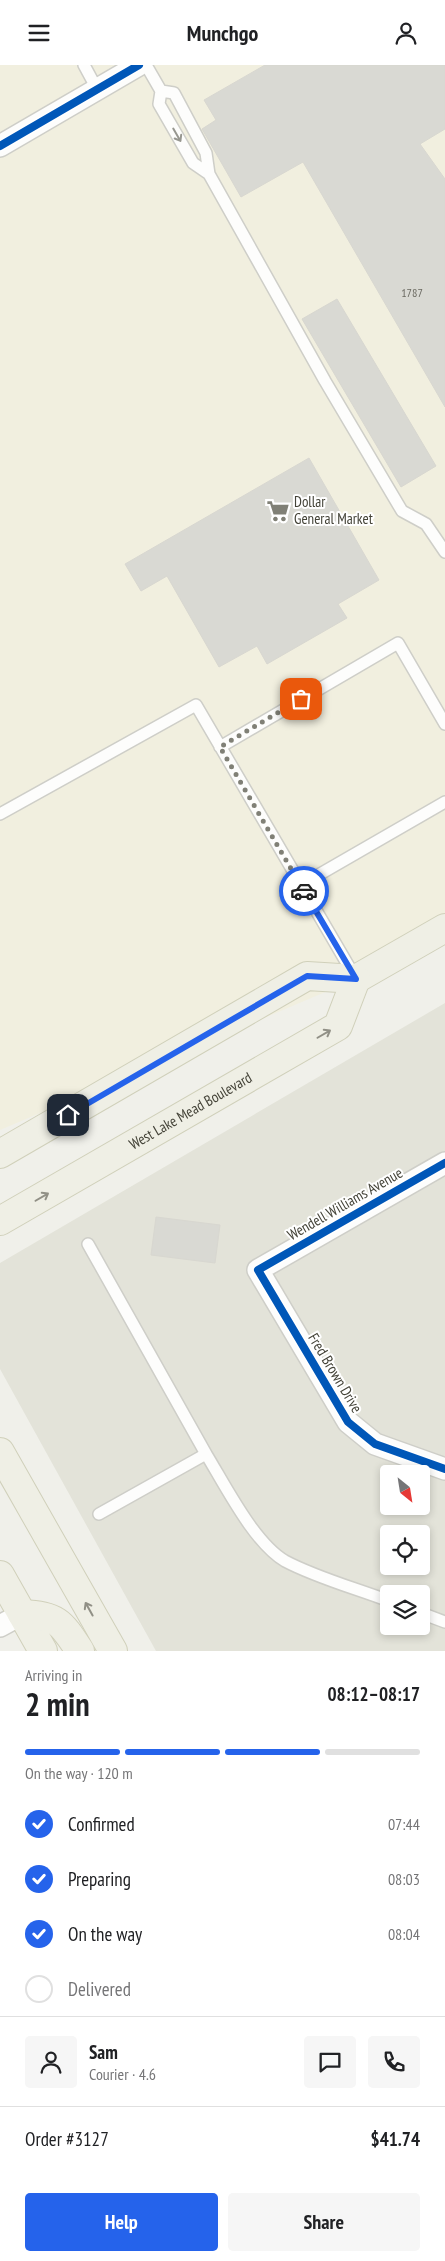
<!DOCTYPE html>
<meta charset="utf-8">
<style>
:root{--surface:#fff;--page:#f6f6f6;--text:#202124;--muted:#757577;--line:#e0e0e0;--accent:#2563eb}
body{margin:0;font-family:"PT Sans Narrow",sans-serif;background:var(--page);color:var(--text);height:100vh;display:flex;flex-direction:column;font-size:19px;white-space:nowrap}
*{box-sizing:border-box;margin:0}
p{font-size:16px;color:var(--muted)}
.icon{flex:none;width:28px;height:28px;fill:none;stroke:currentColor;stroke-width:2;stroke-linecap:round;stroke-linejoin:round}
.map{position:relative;height:1586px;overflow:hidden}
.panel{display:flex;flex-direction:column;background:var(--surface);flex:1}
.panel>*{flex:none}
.needle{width:32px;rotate:150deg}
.controls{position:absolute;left:380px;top:1400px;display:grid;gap:10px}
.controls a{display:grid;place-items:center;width:50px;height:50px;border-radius:5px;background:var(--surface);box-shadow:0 2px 8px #0003;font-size:25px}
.pin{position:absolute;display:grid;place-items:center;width:42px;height:42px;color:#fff;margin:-21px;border-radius:10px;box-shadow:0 2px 8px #0006}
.courier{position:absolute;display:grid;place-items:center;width:50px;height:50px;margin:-25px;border:4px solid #2563eb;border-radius:50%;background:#fff;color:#222;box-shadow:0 1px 6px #0007}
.head em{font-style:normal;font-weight:600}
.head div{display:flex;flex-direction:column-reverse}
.head{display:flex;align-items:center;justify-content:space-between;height:85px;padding:0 25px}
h1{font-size:32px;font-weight:600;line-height:38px}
.bar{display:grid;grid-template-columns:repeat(4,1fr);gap:8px 5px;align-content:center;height:60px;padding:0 25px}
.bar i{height:6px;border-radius:4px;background:var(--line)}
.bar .selected{background:var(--accent)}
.bar p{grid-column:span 4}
.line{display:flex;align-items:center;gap:12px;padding:0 25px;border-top:1px solid var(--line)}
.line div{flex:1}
.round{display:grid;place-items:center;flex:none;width:52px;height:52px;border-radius:5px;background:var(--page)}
ol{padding:0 25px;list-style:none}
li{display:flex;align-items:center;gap:15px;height:55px}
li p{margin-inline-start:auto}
li .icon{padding:5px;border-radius:50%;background:var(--accent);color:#fff;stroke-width:4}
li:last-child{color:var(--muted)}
li i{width:28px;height:28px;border:2px solid var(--line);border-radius:50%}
.primary-button{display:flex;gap:10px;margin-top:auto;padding:10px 25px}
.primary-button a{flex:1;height:58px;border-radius:5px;background:var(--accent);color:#fff;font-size:20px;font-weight:600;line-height:58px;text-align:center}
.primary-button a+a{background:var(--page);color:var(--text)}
header{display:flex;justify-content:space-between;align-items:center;height:65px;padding:0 25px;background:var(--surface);font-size:22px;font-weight:600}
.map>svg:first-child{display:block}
</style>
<header><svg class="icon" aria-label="menu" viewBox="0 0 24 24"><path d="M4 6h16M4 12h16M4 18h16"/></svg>Munchgo<svg class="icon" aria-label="person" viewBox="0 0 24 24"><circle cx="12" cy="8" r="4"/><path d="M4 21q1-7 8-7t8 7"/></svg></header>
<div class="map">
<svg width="445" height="1586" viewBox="0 0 445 1586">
<rect width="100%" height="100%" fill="#f0f0ea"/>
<path fill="#e3e3d9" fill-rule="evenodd" d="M445,938V1586H156L0,1304V1198ZM389,1409H421V1441H389ZM389,1469H421V1501H389ZM389,1529H421V1561H389Z"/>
<path fill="#f1efdf" d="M0,0H445V863L356,914L0,1065Z"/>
<path fill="#d9d9d3" stroke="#d8d7d0" d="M265,0H445V64L420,79L445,114V342L303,97L241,132L202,64L216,55L204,35Z
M337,234L436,401L401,422L302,254Z
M309,393L379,515L338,539L347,553L267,599L257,581L219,602L167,511L141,526L125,499Z
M156,1152L220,1160L215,1198L151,1190Z"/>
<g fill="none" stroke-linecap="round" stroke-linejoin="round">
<defs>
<path id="service" d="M84,0L97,24
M146,0L161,26L159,39L193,98L209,109L206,88L174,28L161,26
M209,109L325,316L402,446L426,459L445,487
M220,682L398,578L445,659
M0,749L196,640L355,912
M301,820L445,737
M88,1179L206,1389
M99,1449L206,1389C225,1420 254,1478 285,1496C317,1513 355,1523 389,1536
M421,1548L445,1557"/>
<path id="minor" d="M0,81L139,0
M445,1098L258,1205L348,1357L375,1379L445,1404
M0,1561L22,1549"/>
<g id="primary">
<path d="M0,1089L307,911L356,914L445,863"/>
<path id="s1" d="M0,1156L338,961L356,914"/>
<path d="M0,1387L113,1586"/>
<path d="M0,1510L43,1586"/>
<path d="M22,1549C58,1551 61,1557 80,1586"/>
</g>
</defs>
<use href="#service" stroke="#cecec8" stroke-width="14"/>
<use href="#minor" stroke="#cecec8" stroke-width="24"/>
<use href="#primary" stroke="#d0d0ba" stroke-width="30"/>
<use href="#service" stroke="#fdfdfc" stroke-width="11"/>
<use href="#minor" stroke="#fdfdfc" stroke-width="21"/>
<use href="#primary" stroke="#efefe5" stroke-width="28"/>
<defs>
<path id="cycleway" d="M0,81L139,0
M445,1098L258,1205L348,1357L375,1379L445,1404"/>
</defs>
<use href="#cycleway" stroke="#fff" stroke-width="11"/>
<use href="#cycleway" stroke="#0057b8" stroke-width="8"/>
</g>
<defs><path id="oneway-shaft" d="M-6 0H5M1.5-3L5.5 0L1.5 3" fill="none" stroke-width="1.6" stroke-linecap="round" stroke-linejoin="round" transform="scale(1.25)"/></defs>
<use stroke="#979790" href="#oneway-shaft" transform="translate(177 70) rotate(60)"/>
<g stroke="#919086">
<use href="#oneway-shaft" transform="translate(324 969) rotate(-30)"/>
<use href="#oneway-shaft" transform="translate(42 1132) rotate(-30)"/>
<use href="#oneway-shaft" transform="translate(89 1544) rotate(-119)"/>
</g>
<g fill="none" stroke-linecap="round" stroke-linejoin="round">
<path stroke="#808076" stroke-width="5" stroke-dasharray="0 9" d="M301,634L220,682L304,826"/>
<path stroke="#2563eb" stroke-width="6" d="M68,1050L307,911L356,914L304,826"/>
</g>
<defs>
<symbol id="supermarket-bare" viewBox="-9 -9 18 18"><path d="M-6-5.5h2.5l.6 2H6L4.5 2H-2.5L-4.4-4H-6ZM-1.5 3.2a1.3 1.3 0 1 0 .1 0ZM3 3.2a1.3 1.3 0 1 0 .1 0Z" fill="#808076" stroke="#fff" stroke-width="2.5" paint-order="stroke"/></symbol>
</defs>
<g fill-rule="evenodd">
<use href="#supermarket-bare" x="262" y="430" width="32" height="32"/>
</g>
<g text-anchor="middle" stroke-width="4" stroke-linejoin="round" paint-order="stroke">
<g font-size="12" fill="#6a6960">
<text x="412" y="232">1787</text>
</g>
<g font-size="15" fill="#444338" stroke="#fff" text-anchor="start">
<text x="294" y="442">Dollar<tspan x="294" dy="17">General Market</tspan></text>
</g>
<g font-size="15" fill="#444338" stroke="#fff">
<text dy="5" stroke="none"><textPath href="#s1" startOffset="220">West Lake Mead Boulevard</textPath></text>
<text transform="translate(345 1139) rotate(-30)" y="5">Wendell Williams Avenue</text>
<text transform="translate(335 1308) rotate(59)" y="5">Fred Brown Drive</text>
</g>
</g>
</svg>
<div class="controls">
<a><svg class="needle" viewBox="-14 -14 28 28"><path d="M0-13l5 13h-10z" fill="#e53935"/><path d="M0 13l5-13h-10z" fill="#757577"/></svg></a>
<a><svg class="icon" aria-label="locate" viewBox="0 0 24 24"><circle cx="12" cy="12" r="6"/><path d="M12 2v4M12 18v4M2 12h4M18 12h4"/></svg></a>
<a><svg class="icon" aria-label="layers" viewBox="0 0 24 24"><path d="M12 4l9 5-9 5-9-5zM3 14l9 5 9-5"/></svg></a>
</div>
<div class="pin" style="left:301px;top:634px;background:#ea580c"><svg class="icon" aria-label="bag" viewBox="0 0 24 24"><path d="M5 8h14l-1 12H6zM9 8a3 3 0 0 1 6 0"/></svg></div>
<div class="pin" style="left:68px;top:1050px;background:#1f2937"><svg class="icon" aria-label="home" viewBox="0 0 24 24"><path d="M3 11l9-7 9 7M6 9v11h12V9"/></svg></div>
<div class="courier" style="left:304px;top:826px"><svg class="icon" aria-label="car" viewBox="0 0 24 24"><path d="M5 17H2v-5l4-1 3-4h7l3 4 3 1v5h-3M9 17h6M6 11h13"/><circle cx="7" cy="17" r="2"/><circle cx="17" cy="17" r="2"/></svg></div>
</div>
<section class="panel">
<div class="head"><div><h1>2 min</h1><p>Arriving in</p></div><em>08:12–08:17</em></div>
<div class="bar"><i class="selected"></i><i class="selected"></i><i class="selected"></i><i></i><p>On the way · 120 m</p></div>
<ol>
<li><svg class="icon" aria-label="check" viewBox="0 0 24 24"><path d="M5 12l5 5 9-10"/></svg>Confirmed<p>07:44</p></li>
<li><svg class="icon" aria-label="check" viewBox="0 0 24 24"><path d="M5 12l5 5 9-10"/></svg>Preparing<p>08:03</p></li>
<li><svg class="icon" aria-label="check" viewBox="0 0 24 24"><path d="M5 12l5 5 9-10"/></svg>On the way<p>08:04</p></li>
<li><i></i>Delivered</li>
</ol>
<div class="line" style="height:90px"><a class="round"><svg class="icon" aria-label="person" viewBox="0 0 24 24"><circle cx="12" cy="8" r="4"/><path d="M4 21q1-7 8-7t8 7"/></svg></a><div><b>Sam</b><p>Courier · 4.6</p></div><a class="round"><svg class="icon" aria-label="chat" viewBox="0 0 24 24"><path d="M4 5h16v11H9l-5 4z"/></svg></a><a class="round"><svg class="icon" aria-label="phone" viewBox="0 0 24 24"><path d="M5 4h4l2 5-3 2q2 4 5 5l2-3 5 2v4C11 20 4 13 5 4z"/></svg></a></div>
<div class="line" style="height:65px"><div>Order #3127</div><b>$41.74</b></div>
<div class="primary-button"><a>Help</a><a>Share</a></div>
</section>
